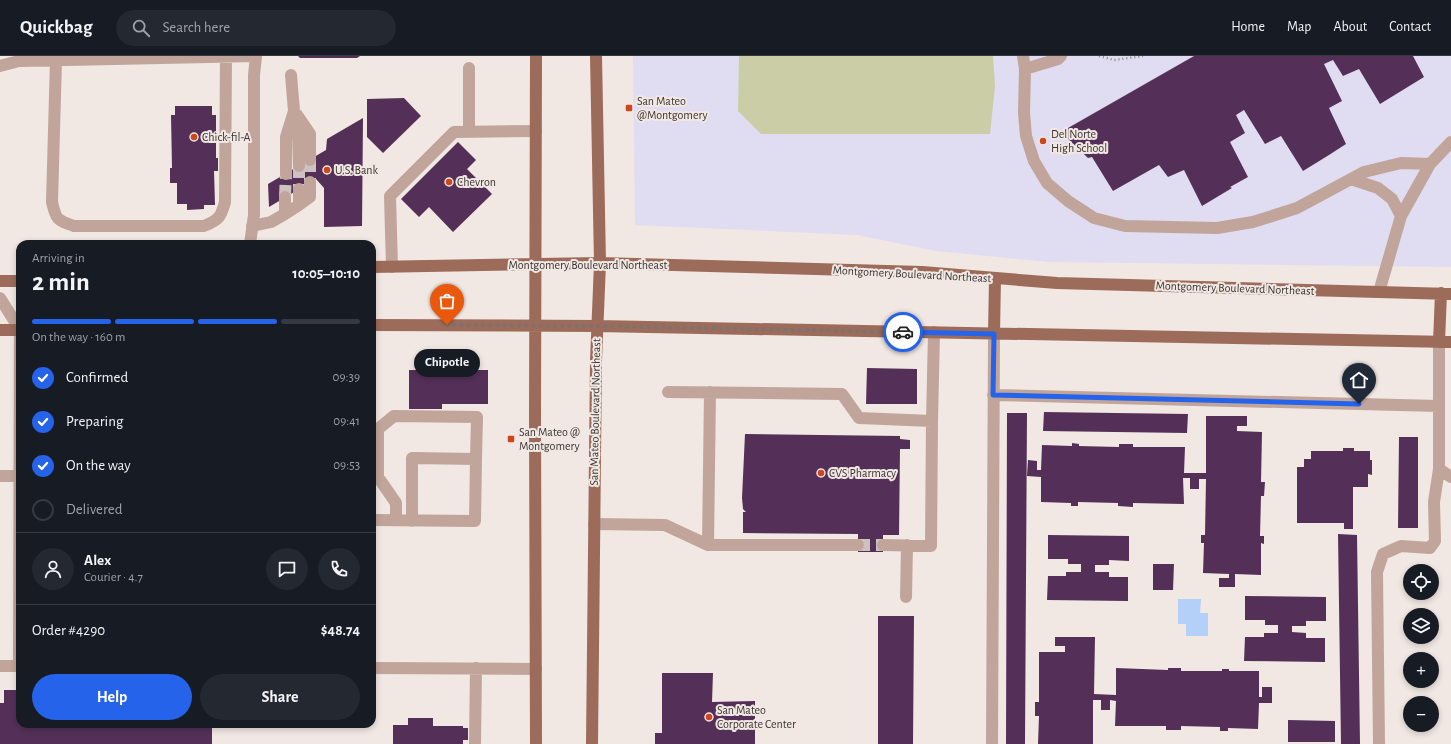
<!DOCTYPE html>
<meta charset="utf-8">
<style>
:root{--surface:#171b24;--page:#242831;--text:#f1f3f6;--muted:#9ea1a6;--line:#363941;--accent:#2563eb}
body{margin:0;font-family:"Alegreya Sans",sans-serif;background:var(--page);color:var(--text);height:100vh;display:flex;flex-direction:column;font-size:15px;white-space:nowrap}
*{box-sizing:border-box;margin:0}
p{font-size:13px;color:var(--muted)}
.icon{flex:none;width:22px;height:22px;fill:none;stroke:currentColor;stroke-width:2;stroke-linecap:round;stroke-linejoin:round}
.map{position:relative;flex:1;overflow:hidden}
.drawer{position:absolute;left:16px;top:184px;width:360px;height:488px;display:flex;flex-direction:column;background:var(--surface);border-radius:12px;box-shadow:0 2px 6px #0003}
.drawer>*{flex:none}
.fabs{position:absolute;left:1403px;top:508px;display:grid;gap:8px}
.fabs a{display:grid;place-items:center;width:36px;height:36px;border-radius:50%;background:var(--surface);box-shadow:0 2px 6px #0003;font-size:20px}
.pin{position:absolute;display:grid;place-items:center;width:34px;height:34px;color:#fff;margin:-41px -17px;border-radius:50% 50% 50% 0;rotate:-45deg;box-shadow:0 0 4px #0007}
.pin .icon{rotate:45deg}
.courier{position:absolute;display:grid;place-items:center;width:40px;height:40px;margin:-20px;border:3px solid #2563eb;border-radius:50%;background:#fff;color:#222;box-shadow:0 1px 5px #0007}
.bubble{position:absolute;height:28px;border-radius:14px;background:var(--surface);box-shadow:0 2px 6px #0003;font-size:13px;font-weight:600;line-height:28px;text-align:center}
.head em{font-style:normal;font-weight:600}
.head div{display:flex;flex-direction:column-reverse}
.head{display:flex;align-items:center;justify-content:space-between;height:68px;padding:0 16px}
h1{font-size:26px;font-weight:600;line-height:30px}
.bar{display:grid;grid-template-columns:repeat(4,1fr);gap:6px 4px;align-content:center;height:48px;padding:0 16px}
.bar i{height:5px;border-radius:3px;background:var(--line)}
.bar .on{background:var(--accent)}
.bar p{grid-column:span 4}
.line{display:flex;align-items:center;gap:10px;padding:0 16px;border-top:1px solid var(--line)}
.line div{flex:1}
.round{display:grid;place-items:center;flex:none;width:42px;height:42px;border-radius:21px;background:var(--page)}
ol{padding:0 16px;list-style:none}
li{display:flex;align-items:center;gap:12px;height:44px}
li p{margin-inline-start:auto}
li .icon{padding:4px;border-radius:50%;background:var(--accent);color:#fff;stroke-width:4}
li:last-child{color:var(--muted)}
li i{width:22px;height:22px;border:2px solid var(--line);border-radius:50%}
.primary-button{display:flex;gap:8px;margin-top:auto;padding:8px 16px}
.primary-button a{flex:1;height:46px;border-radius:24px;background:var(--accent);color:#fff;font-size:16px;font-weight:600;line-height:46px;text-align:center}
.primary-button a+a{background:var(--page);color:var(--text)}
header{display:flex;align-items:center;gap:24px;box-sizing:border-box;height:56px;padding:0 20px;background:var(--surface);border-bottom:1px solid var(--line)}
header strong{font-size:19px}
nav{display:flex;gap:22px;margin-inline-start:auto;font-size:14px}
.search{width:280px;height:36px;background:var(--page);display:flex;align-items:center;gap:10px;box-sizing:border-box;padding:0 14px;border-radius:22px;color:var(--muted);font-size:15px}
.map>svg:first-child{display:block}
</style>
<header>
<strong>Quickbag</strong>
<div class="search"><svg class="icon" aria-label="search" viewBox="0 0 24 24"><circle cx="10" cy="10" r="6"/><path d="M15 15l6 6"/></svg>Search here</div>
<nav><a>Home</a><a>Map</a><a>About</a><a>Contact</a></nav>
</header>
<div class="map">
<svg width="1451" height="688" viewBox="0 0 1451 688">
<rect width="100%" height="100%" fill="#f1e7e3"/>
<path fill="#e0dcf2" d="M633,0H1451V211L1050,206L936,195L857,179L635,169Z"/>
<path fill="#cacda5" d="M739,0H993L995,30L990,78H761L738,55Z"/>
<path fill="#b2d0f8" d="M1178,543H1201L1200,557H1208V580H1186V568H1178Z"/>
<path fill="#543058" d="M298,0H360L357,2H300Z
M1194,0H1413L1424,21L1380,48L1359,13L1343,20L1333,4L1324,8L1342,45L1329,52L1346,88L1329,99L1303,115L1281,80L1265,88L1244,54L1236,59L1245,77L1230,86L1248,121L1230,131L1232,132L1202,150L1184,114L1168,121L1159,109L1113,135L1092,101L1088,102L1061,76Z
M404,42L421,60L383,97L367,81V43Z
M175,50H212V59H216V102H218V115H214L215,149H204V153L187,154V148H177V127H170V112H172L171,59H175Z
M363,62L362,170L324,171V132L316,123L269,151L268,128L326,94L327,83Z
M458,86L476,104L467,113L492,138L453,176L429,151L419,161L401,143Z
M867,312L917,313V348H866Z
M409,314H488V348H442V353H409Z
M1044,356L1188,358L1187,377L1043,375Z
M1007,357H1027L1025,688H1006Z
M1206,360H1247V370H1237V375L1262,376L1261,426H1265L1264,440H1261L1260,480H1264V488L1261,487V519L1235,518V531H1219V522H1229V518L1203,517L1204,487H1201V479H1205L1206,423H1199V433H1190V422H1183L1184,448L1133,447V451L1118,450V447L1078,446V450H1071V447L1041,446V421L1027,420L1028,404L1037,405V414H1041L1042,389L1072,390V387L1079,388V390L1119,391V388H1133V391H1185L1184,417H1206Z
M745,378L900,380V383L910,384V393H900L899,479H883V496H858V478L743,477V456H746L743,453L742,442Z
M1399,381H1418V472H1398Z
M1343,392H1354V395H1370V404H1372V419L1368,418V431H1353V473H1344V467H1297V411H1304V403H1311V395H1343Z
M1338,478L1357,479L1360,688H1341Z
M1048,479L1129,480V505L1109,504V509H1095V516H1109V521H1128V545L1047,544L1048,520H1066V516H1081V508H1068V503H1048Z
M1153,508H1174L1173,534H1153Z
M1245,540L1326,541V565H1306V570H1292V576L1306,577V582H1325V606L1244,605L1245,581H1264V577H1278V569H1265V564H1245Z
M878,560H914L913,688H878Z
M1055,581H1095L1094,638L1116,639V612L1168,614V612H1181V615H1222V613H1229V615H1259V641H1262V631H1272V647H1259L1258,673L1228,672V675H1220V671L1181,670V674H1166V670H1115L1116,645L1110,644V654H1101V644H1093V688H1038L1039,660H1035V646H1039V596H1065V590H1055Z
M662,617H713L712,646L755,645V688H655V677H662Z
M4,634H20V668H212V688H0V647H4Z
M408,662H433V670H463V672H468V684H463V688H393V669H408Z
M1288,664L1335,665V686H1288Z"/>
<g fill="none" stroke-linecap="round" stroke-linejoin="round">
<path stroke="#ccc3c0" stroke-width="12" stroke-dasharray="12 6" stroke-linecap="butt" d="M310,104V126
M299,110V133
M285,141L286,118
M858,489H883"/>
<path stroke="#8c8582" stroke-width="2.5" stroke-dasharray="1 3" stroke-linecap="butt" d="M1099,0L1114,4L1143,0"/>
<path stroke="#c1a59b" stroke-width="12" d="M1023,0L1025,13L1024,57L1026,80L1034,105L1047,127L1068,145L1094,162L1125,170L1217,172L1253,166L1297,152L1364,116L1401,107L1430,108
M56,4L52,146C56,164 57,164 74,170H204C219,164 221,161 225,146L226,1
M0,10L19,5L256,0L254,19V159L250,188
M469,12V76
M1025,13L1058,3L1061,0
M295,58L298,78L299,110
M297,59L310,78V104
M286,118V81L294,55L291,19
M1351,123L1378,132L1392,143L1401,160
M299,149L310,141V126
M285,158L299,149V133
M252,170L271,166L285,158V141
M392,211L390,140L454,76L536,75
M1379,236L1401,160L1430,108L1451,86
M0,242L20,274L19,610
M1439,286V413L1451,421
M668,336L842,338L859,362L932,365L931,490L883,489
M993,339L1439,350
M932,365L934,276
M0,420H20
M372,464L475,465L476,403L412,402V465
M396,464V447L378,421V373L394,360L477,361L476,403
M594,468L665,469L708,489H858
M708,489L710,336
M906,541L907,489
M0,610H20
M372,612L536,613
M475,688L476,612
M992,688L994,278
M1379,688L1377,516L1383,498L1401,490L1430,492L1435,485L1434,446L1439,413"/>
<path stroke="#9c6b5a" stroke-width="12" d="M372,211L600,207L922,216L1057,227L1451,238
M0,225H20
M372,269L597,270L1451,286
M0,274H20
M994,278L995,222
M1439,286L1441,237
M536,688L535,361L536,0
M592,688L596,305L600,207L596,0"/>
</g>
<g fill="none" stroke-linecap="round" stroke-linejoin="round">
<path stroke="#797371" stroke-width="4" stroke-dasharray="0 7.2" d="M447,269L597,270L903,276"/>
<path stroke="#2563eb" stroke-width="5" d="M903,276L994,278L993,339L1359,348"/>
</g>
<g fill="#ce461c" stroke="#f1e7e3" stroke-width="1.5">
<rect x="625" y="48" width="8" height="8" rx="2"/>
<circle cx="194" cy="81" r="4"/>
<circle cx="1043" cy="85" r="4"/>
<circle cx="327" cy="114" r="4"/>
<circle cx="449" cy="126" r="4"/>
<rect x="507" y="379" width="8" height="8" rx="2"/>
<circle cx="821" cy="417" r="4"/>
<circle cx="709" cy="661" r="4"/>
</g>
<g text-anchor="middle" stroke-width="4" stroke-linejoin="round" paint-order="stroke">
<g font-size="12" fill="#393533" stroke="#f1e7e3" text-anchor="start">
<text x="637" y="49">San Mateo<tspan x="637" dy="14">@Montgomery</tspan></text>
<text x="1051" y="82">Del Norte<tspan x="1051" dy="14">High School</tspan></text>
<text x="202" y="85">Chick-fil-A</text>
<text x="335" y="118">U.S. Bank</text>
<text x="457" y="130">Chevron</text>
<text x="519" y="380">San Mateo @<tspan x="519" dy="14">Montgomery</tspan></text>
<text x="829" y="421">CVS Pharmacy</text>
<text x="717" y="658">San Mateo<tspan x="717" dy="14">Corporate Center</tspan></text>
</g>
<g font-size="12" fill="#393533" stroke="#f1e7e3">
<text x="588" y="213">Montgomery Boulevard Northeast</text>
<text transform="translate(912 218) rotate(3)" y="4">Montgomery Boulevard Northeast</text>
<text transform="translate(1235 232) rotate(2)" y="4">Montgomery Boulevard Northeast</text>
<text transform="translate(595 356) rotate(-89)" y="4">San Mateo Boulevard Northeast</text>
</g>
</g>
</svg>
<div class="fabs">
<a><svg class="icon" aria-label="locate" viewBox="0 0 24 24"><circle cx="12" cy="12" r="6"/><path d="M12 2v4M12 18v4M2 12h4M18 12h4"/></svg></a>
<a><svg class="icon" aria-label="layers" viewBox="0 0 24 24"><path d="M12 4l9 5-9 5-9-5zM3 14l9 5 9-5"/></svg></a>
<a>+</a>
<a>−</a>
</div>
<div class="pin" style="left:447px;top:269px;background:#ea580c"><svg class="icon" aria-label="bag" viewBox="0 0 24 24"><path d="M5 8h14l-1 12H6zM9 8a3 3 0 0 1 6 0"/></svg></div>
<div class="pin" style="left:1359px;top:348px;background:#1f2937"><svg class="icon" aria-label="home" viewBox="0 0 24 24"><path d="M3 11l9-7 9 7M6 9v11h12V9"/></svg></div>
<div class="courier" style="left:903px;top:276px"><svg class="icon" aria-label="car" viewBox="0 0 24 24"><path d="M5 17H2v-5l4-1 3-4h7l3 4 3 1v5h-3M9 17h6M6 11h13"/><circle cx="7" cy="17" r="2"/><circle cx="17" cy="17" r="2"/></svg></div>
<div class="bubble" style="left:414px;top:293px;width:66px">Chipotle</div>
<section class="drawer">
<div class="head"><div><h1>2 min</h1><p>Arriving in</p></div><em>10:05–10:10</em></div>
<div class="bar"><i class="on"></i><i class="on"></i><i class="on"></i><i></i><p>On the way · 160 m</p></div>
<ol>
<li><svg class="icon" aria-label="check" viewBox="0 0 24 24"><path d="M5 12l5 5 9-10"/></svg>Confirmed<p>09:39</p></li>
<li><svg class="icon" aria-label="check" viewBox="0 0 24 24"><path d="M5 12l5 5 9-10"/></svg>Preparing<p>09:41</p></li>
<li><svg class="icon" aria-label="check" viewBox="0 0 24 24"><path d="M5 12l5 5 9-10"/></svg>On the way<p>09:53</p></li>
<li><i></i>Delivered</li>
</ol>
<div class="line" style="height:72px"><a class="round"><svg class="icon" aria-label="person" viewBox="0 0 24 24"><circle cx="12" cy="8" r="4"/><path d="M4 21q1-7 8-7t8 7"/></svg></a><div><b>Alex</b><p>Courier · 4.7</p></div><a class="round"><svg class="icon" aria-label="chat" viewBox="0 0 24 24"><path d="M4 5h16v11H9l-5 4z"/></svg></a><a class="round"><svg class="icon" aria-label="phone" viewBox="0 0 24 24"><path d="M5 4h4l2 5-3 2q2 4 5 5l2-3 5 2v4C11 20 4 13 5 4z"/></svg></a></div>
<div class="line" style="height:52px"><div>Order #4290</div><b>$48.74</b></div>
<div class="primary-button"><a>Help</a><a>Share</a></div>
</section>
</div>
